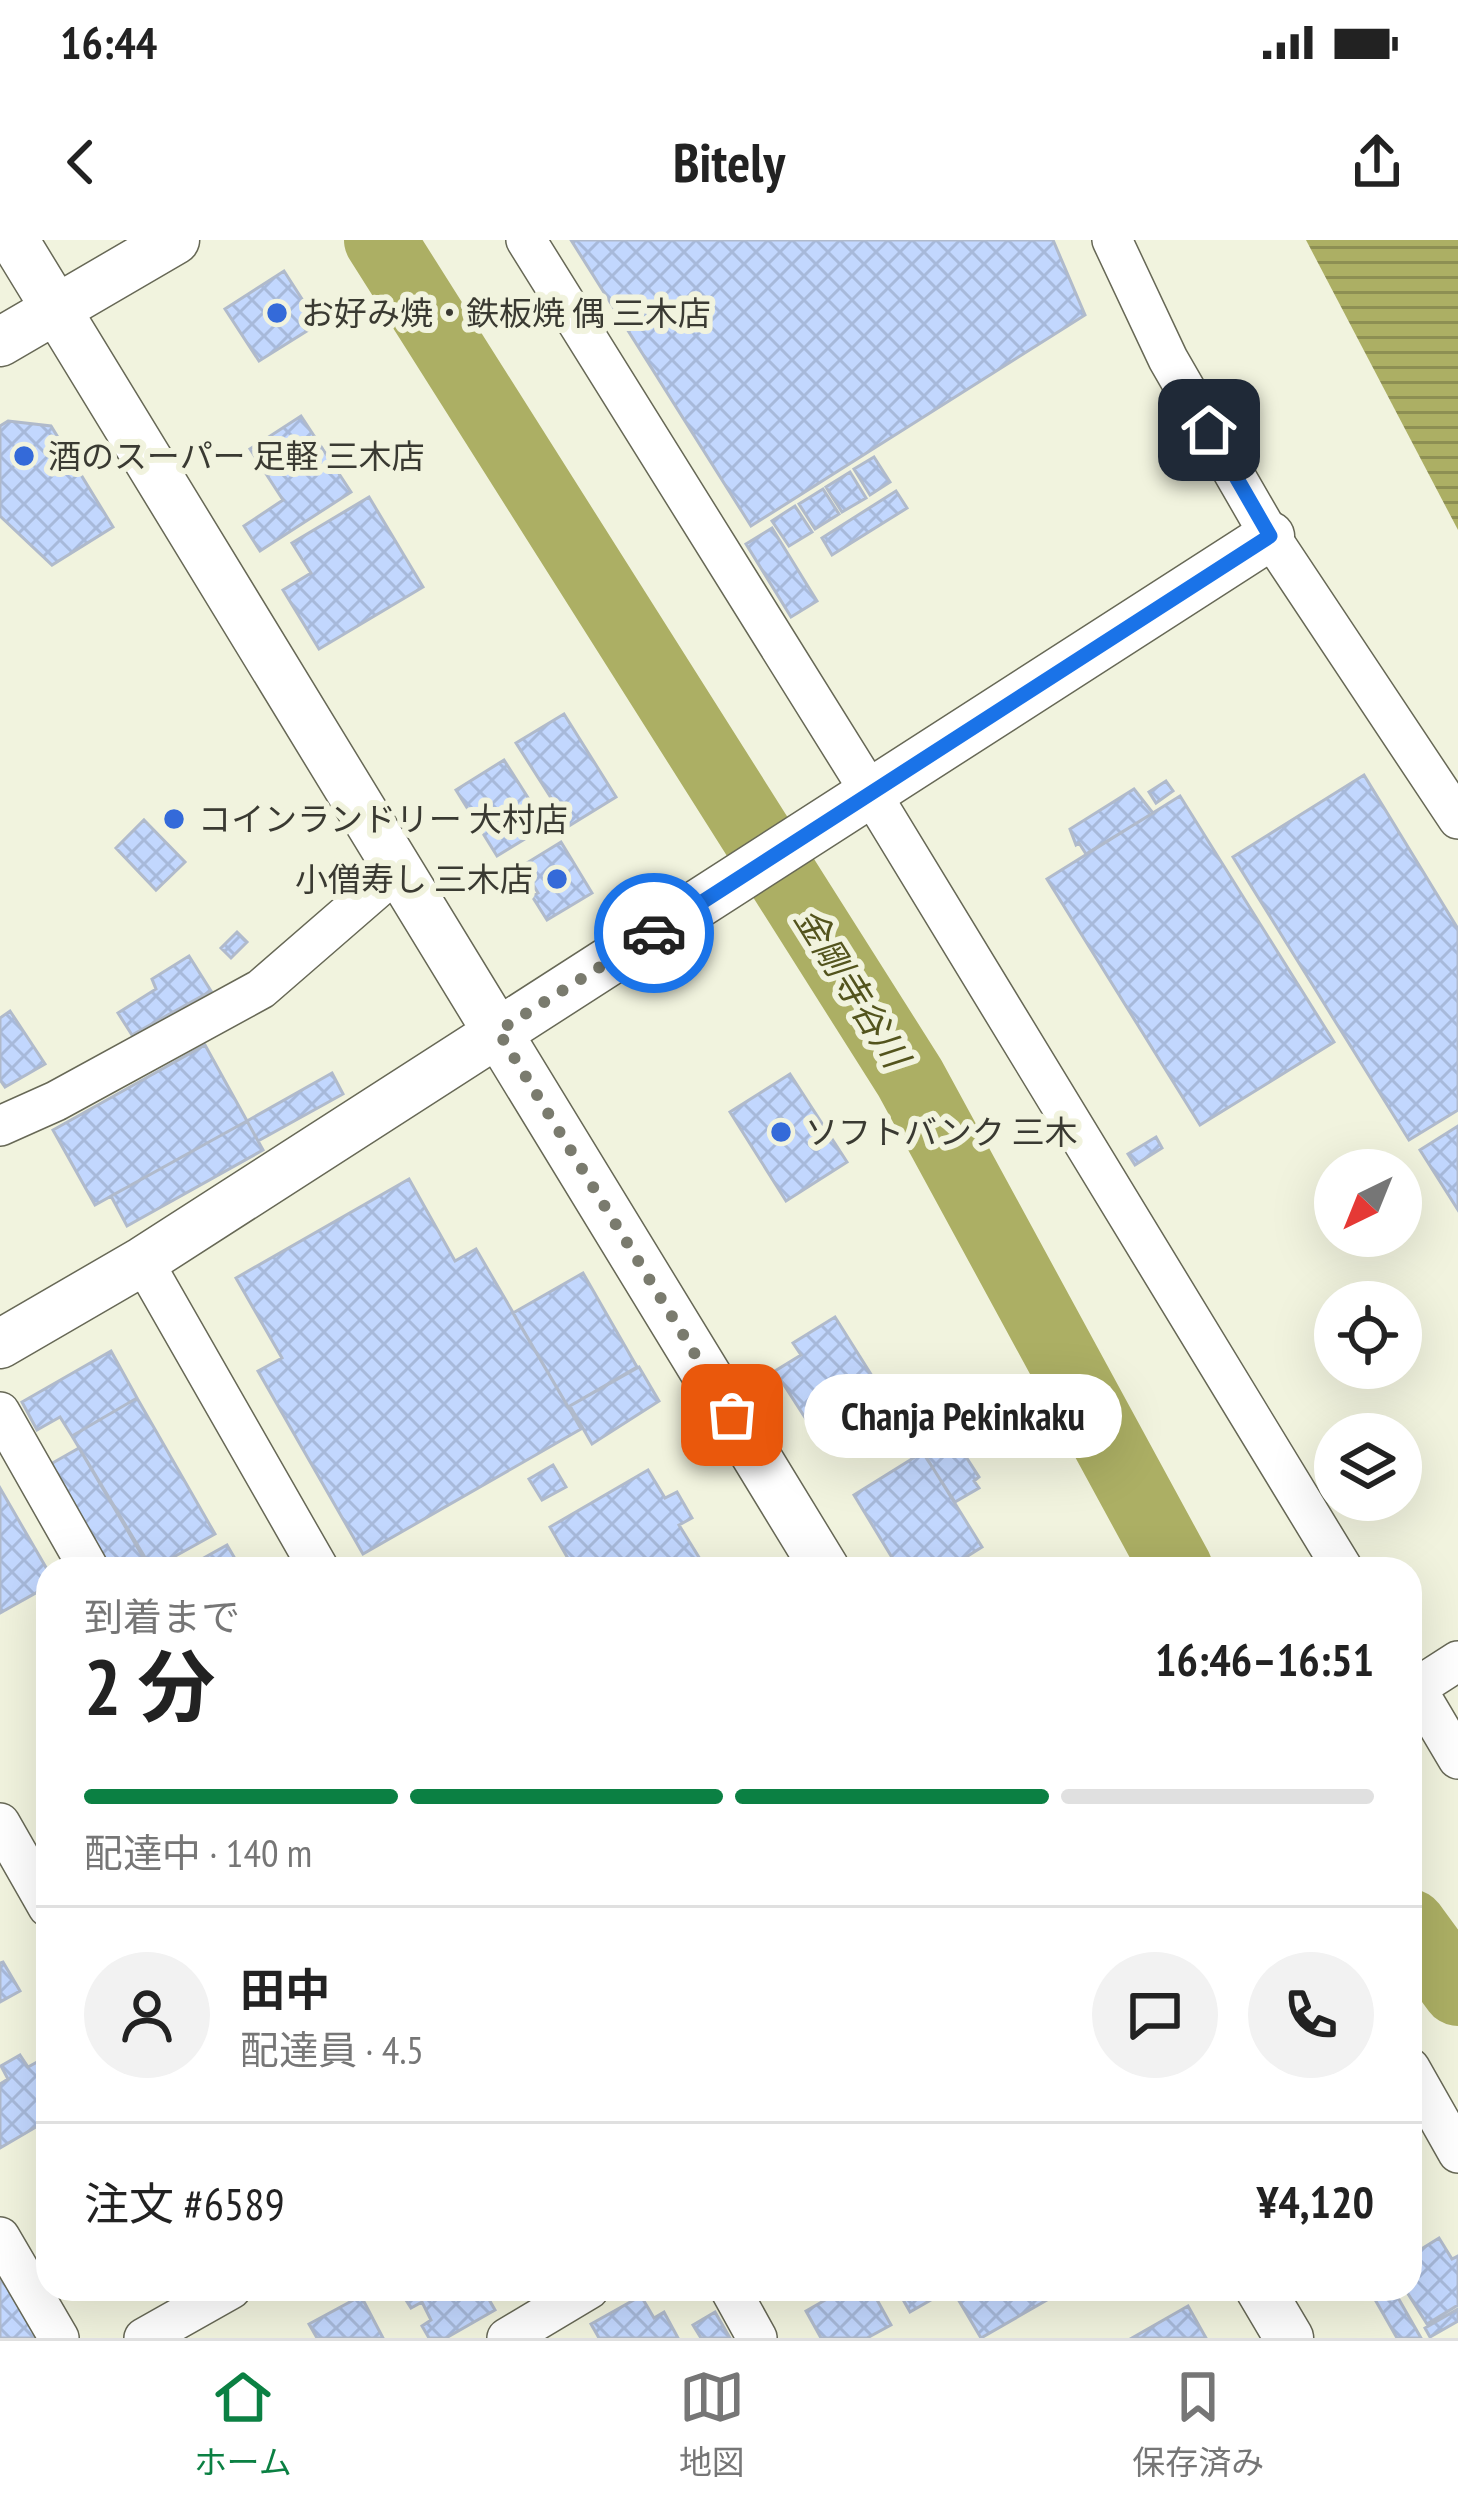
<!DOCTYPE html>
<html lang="ja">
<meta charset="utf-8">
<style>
:root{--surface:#fff;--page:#f2f2f2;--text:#222;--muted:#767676;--line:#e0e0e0;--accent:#0b8043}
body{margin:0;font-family:"PT Sans Narrow","Noto Sans JP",sans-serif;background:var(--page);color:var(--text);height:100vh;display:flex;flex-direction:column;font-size:45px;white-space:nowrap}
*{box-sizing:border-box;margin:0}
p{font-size:39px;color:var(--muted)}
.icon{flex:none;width:66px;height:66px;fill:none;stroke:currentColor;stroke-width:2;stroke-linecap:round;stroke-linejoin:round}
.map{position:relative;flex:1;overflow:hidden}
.drawer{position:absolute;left:36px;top:1317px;width:1386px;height:744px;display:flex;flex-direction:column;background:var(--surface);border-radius:36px;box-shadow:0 12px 48px #0002}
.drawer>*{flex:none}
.needle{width:78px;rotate:223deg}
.controls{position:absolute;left:1314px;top:909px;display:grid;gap:24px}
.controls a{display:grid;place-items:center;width:108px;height:108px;border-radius:50%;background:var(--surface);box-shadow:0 12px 48px #0002;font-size:60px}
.pin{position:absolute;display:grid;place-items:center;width:102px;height:102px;color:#fff;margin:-51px;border-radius:24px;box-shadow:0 6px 18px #0006}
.courier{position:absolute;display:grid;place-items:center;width:120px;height:120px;margin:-60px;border:9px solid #1a73e8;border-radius:50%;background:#fff;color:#222;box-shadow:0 3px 15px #0007}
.bubble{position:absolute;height:84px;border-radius:42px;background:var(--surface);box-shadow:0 12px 48px #0002;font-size:39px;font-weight:700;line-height:84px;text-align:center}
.headline em{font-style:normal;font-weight:700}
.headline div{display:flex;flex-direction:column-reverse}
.headline{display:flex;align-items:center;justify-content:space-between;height:204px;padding:0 48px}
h1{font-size:78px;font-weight:700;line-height:90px}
.bar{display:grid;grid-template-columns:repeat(4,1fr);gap:18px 12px;align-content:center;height:144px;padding:0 48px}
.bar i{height:15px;border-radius:9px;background:var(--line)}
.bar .on{background:var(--accent)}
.bar p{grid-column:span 4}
.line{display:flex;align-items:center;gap:30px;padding:0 48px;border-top:3px solid var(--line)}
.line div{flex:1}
.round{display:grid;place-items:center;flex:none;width:126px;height:126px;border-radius:63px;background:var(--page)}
.status{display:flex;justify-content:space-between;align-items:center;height:84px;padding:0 60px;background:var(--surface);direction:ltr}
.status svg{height:33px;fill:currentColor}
header{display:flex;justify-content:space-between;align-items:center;height:156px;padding:0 48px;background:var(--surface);font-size:54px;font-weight:700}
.tabs{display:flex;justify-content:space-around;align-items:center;height:168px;border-top:3px solid var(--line);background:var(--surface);font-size:33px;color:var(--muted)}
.tabs a{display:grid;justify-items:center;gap:6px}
.tabs .on{color:var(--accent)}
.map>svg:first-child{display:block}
</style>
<div class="status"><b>16:44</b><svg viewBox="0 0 49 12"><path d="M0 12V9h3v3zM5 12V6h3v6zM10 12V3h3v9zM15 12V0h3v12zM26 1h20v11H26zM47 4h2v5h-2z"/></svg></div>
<header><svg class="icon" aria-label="back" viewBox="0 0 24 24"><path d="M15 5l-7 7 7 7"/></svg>Bitely<svg class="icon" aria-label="share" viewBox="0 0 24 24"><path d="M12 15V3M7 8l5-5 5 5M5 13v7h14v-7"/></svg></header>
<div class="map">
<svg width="1458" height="2098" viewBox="0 0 1458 2098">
<defs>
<pattern id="water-rules" width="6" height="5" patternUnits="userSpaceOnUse" patternTransform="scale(3)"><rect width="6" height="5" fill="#acaf64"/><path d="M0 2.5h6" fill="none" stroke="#8d8f53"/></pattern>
<pattern id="building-cross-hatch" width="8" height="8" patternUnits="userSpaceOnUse" patternTransform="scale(3)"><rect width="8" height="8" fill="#c2d7fe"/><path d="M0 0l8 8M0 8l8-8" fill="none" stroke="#a7b9da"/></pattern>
</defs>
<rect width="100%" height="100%" fill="#f1f3de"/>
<path fill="url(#water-rules)" d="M1306,0H1458V290Z"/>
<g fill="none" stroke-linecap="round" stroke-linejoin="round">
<path stroke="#acaf64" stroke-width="72" d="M380,0L910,838L1177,1329
M1410,1685L1458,1750"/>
</g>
<path fill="url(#building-cross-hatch)" stroke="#b0bacb" stroke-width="3" d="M571,0H1053L1085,75L751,286Z
M284,31L318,84L259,121L225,69Z
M301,176L351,252L260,311L244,286L283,260L250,209Z
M8,181L51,186L113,287L52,325L0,276V186Z
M874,217L890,242L870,255L854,229Z
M850,232L866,258L842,272L826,247Z
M823,249L839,274L815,289L799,264Z
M896,251L907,268L832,315L822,298Z
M369,257L423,347L319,409L283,350L311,333L292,303Z
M795,266L812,292L789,306L772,281Z
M772,288L817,361L791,377L746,304Z
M564,474L616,557L569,586L516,503Z
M504,520L546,586L497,616L456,550Z
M1364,535L1458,689V870L1409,900L1233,617Z
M1166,541L1173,551L1156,563L1149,552Z
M1134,549L1153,573L1086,614L1079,603L1076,605L1070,589Z
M1180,556L1334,802L1200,885L1047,639Z
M144,580L185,622L156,650L116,608Z
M561,602L592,653L547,680L532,656L538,653L522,626Z
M237,692L247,702L231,718L221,708Z
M189,716L211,751L132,795L118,773L156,749L152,739Z
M10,771L45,824L5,847L0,840V778Z
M205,805L247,881L95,965L53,890Z
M332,833L343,854L258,901L247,881Z
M790,834L847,922L786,961L730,872Z
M247,881L263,910L127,986L111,956Z
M1458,886V970L1420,910Z
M1156,897L1162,908L1135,925L1128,914Z
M409,939L455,1021L476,1009L581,1189L363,1314L258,1131L282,1118L236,1038Z
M583,1033L637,1127L568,1167L513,1073Z
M835,1077L879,1147L813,1190L775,1131L801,1115L793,1103Z
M111,1111L137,1158L72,1196L60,1177L37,1190L22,1162Z
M639,1127L659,1161L592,1204L570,1166Z
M137,1158L215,1294L152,1329L72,1196Z
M957,1203L979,1237L974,1241L979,1248L955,1262L925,1216Z
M79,1208L150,1329H110L49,1225Z
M923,1212L982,1307L947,1329H899L854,1255Z
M553,1225L566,1247L542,1260L529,1239Z
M648,1230L665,1258L677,1252L692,1278L679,1285L700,1319L682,1329H574L550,1287Z
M0,1248L48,1331V1346L0,1373Z
M227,1305L241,1329H184Z
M3,1722L20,1751L0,1762V1723Z
M20,1815L28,1827L48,1816V1880L0,1908V1844L8,1839L1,1826Z
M1439,1998L1452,2019L1458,2016V2065L1427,2084L1405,2049H1410V2016Z
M7,2035L42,2098H0V2039Z
M399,2049H483L495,2070L446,2098H429L422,2086L431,2080L422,2062L411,2068Z
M832,2049H871L891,2085L867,2098H821L806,2071L827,2059L824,2054Z
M897,2049H950L910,2072Z
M976,2049H1066L981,2098L958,2059Z
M1369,2049H1393L1421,2098H1397Z
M361,2056L383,2098H317L309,2084Z
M641,2056L654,2078L664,2072L678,2098H599L591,2084Z
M1188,2066L1206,2098H1132Z
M1458,2069V2081L1430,2097L1425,2088Z
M715,2072L730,2098H701L696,2090L693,2085Z"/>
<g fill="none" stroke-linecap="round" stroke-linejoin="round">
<defs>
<path id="minor" d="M526,0L872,555L1343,1329
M1112,0L1168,119L1270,296L1458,579
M0,886L56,861L261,749L397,631
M143,1021L319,1329
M0,1172L89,1329
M1410,1438L1458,1519
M1416,1448L1458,1421
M0,1583L48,1667
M1410,1828L1458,1913
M0,1997L59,2098
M730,2049L757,2098
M144,2098L231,2049
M507,2098L589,2049"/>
<path id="tertiary" d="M14,0L825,1329
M0,102L175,0
M0,1104L143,1021L1270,296
M1260,2049L1289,2098"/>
</defs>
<use href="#minor" stroke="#676856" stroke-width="42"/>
<use href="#tertiary" stroke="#676856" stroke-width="51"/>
<use href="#minor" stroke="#fff" stroke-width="39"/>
<use href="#tertiary" stroke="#fff" stroke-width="48"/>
</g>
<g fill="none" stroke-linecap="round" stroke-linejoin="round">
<path stroke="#7a7b6e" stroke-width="12" stroke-dasharray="0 21.6" d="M654,693L498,791L732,1175"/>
<path stroke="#1a73e8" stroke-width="15" d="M654,693L1270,296L1209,190"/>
</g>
<g fill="#346ad9" stroke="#f1f3de" stroke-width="4.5">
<circle cx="277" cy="73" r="12"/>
<circle cx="24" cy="216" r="12"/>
<circle cx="174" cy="579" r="12"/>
<circle cx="557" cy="639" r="12"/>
<circle cx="781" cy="892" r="12"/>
</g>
<g text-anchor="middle" stroke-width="12" stroke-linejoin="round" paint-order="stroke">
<g font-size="33" fill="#3a3a32" stroke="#f1f3de" text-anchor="start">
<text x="301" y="85">お好み焼・鉄板焼 偶 三木店</text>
<text x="48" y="228">酒のスーパー 足軽 三木店</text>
<text x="198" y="591">コインランドリー 大村店</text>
<text x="533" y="651" text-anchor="end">小僧寿し 三木店</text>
<text x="805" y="904">ソフトバンク 三木</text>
</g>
<g font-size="36" font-style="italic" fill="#53541d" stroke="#f1f3de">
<text transform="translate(852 747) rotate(58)" y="13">金剛寺谷川</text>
</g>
</g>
</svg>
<div class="controls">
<a><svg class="needle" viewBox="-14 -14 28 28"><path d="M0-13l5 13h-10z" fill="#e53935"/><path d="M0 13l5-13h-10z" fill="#767676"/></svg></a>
<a><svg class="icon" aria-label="locate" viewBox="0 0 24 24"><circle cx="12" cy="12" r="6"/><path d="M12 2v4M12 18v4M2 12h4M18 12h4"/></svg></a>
<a><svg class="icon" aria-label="layers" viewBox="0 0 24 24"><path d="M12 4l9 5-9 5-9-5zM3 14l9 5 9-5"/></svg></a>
</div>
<div class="pin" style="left:732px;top:1175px;background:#ea580c"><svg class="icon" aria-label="bag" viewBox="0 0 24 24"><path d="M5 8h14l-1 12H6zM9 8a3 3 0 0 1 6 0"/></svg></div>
<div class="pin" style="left:1209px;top:190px;background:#1f2937"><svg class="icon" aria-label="home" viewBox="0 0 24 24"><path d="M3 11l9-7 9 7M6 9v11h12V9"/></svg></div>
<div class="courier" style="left:654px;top:693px"><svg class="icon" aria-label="car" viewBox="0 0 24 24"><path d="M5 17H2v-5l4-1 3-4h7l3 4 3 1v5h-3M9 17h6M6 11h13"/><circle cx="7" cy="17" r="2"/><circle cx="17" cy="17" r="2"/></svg></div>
<div class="bubble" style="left:804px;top:1134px;width:318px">Chanja Pekinkaku</div>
<section class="drawer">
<div class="headline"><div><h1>2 分</h1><p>到着まで</p></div><em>16:46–16:51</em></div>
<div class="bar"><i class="on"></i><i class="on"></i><i class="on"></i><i></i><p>配達中 · 140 m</p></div>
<div class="line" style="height:216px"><a class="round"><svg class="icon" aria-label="person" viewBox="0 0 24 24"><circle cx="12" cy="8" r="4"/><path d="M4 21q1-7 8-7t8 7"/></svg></a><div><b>田中</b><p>配達員 · 4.5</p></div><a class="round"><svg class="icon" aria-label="chat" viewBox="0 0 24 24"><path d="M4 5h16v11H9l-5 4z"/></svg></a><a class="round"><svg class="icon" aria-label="phone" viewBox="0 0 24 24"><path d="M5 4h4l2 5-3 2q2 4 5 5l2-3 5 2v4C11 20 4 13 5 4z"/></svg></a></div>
<div class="line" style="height:156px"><div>注文 #6589</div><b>¥4,120</b></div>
</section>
</div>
<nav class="tabs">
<a class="on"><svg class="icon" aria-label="home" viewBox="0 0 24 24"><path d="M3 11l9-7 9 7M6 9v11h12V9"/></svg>ホーム</a>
<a><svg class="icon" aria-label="map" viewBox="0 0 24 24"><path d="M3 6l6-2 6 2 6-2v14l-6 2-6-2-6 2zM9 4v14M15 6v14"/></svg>地図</a>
<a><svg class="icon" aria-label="saved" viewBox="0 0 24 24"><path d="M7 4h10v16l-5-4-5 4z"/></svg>保存済み</a>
</nav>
